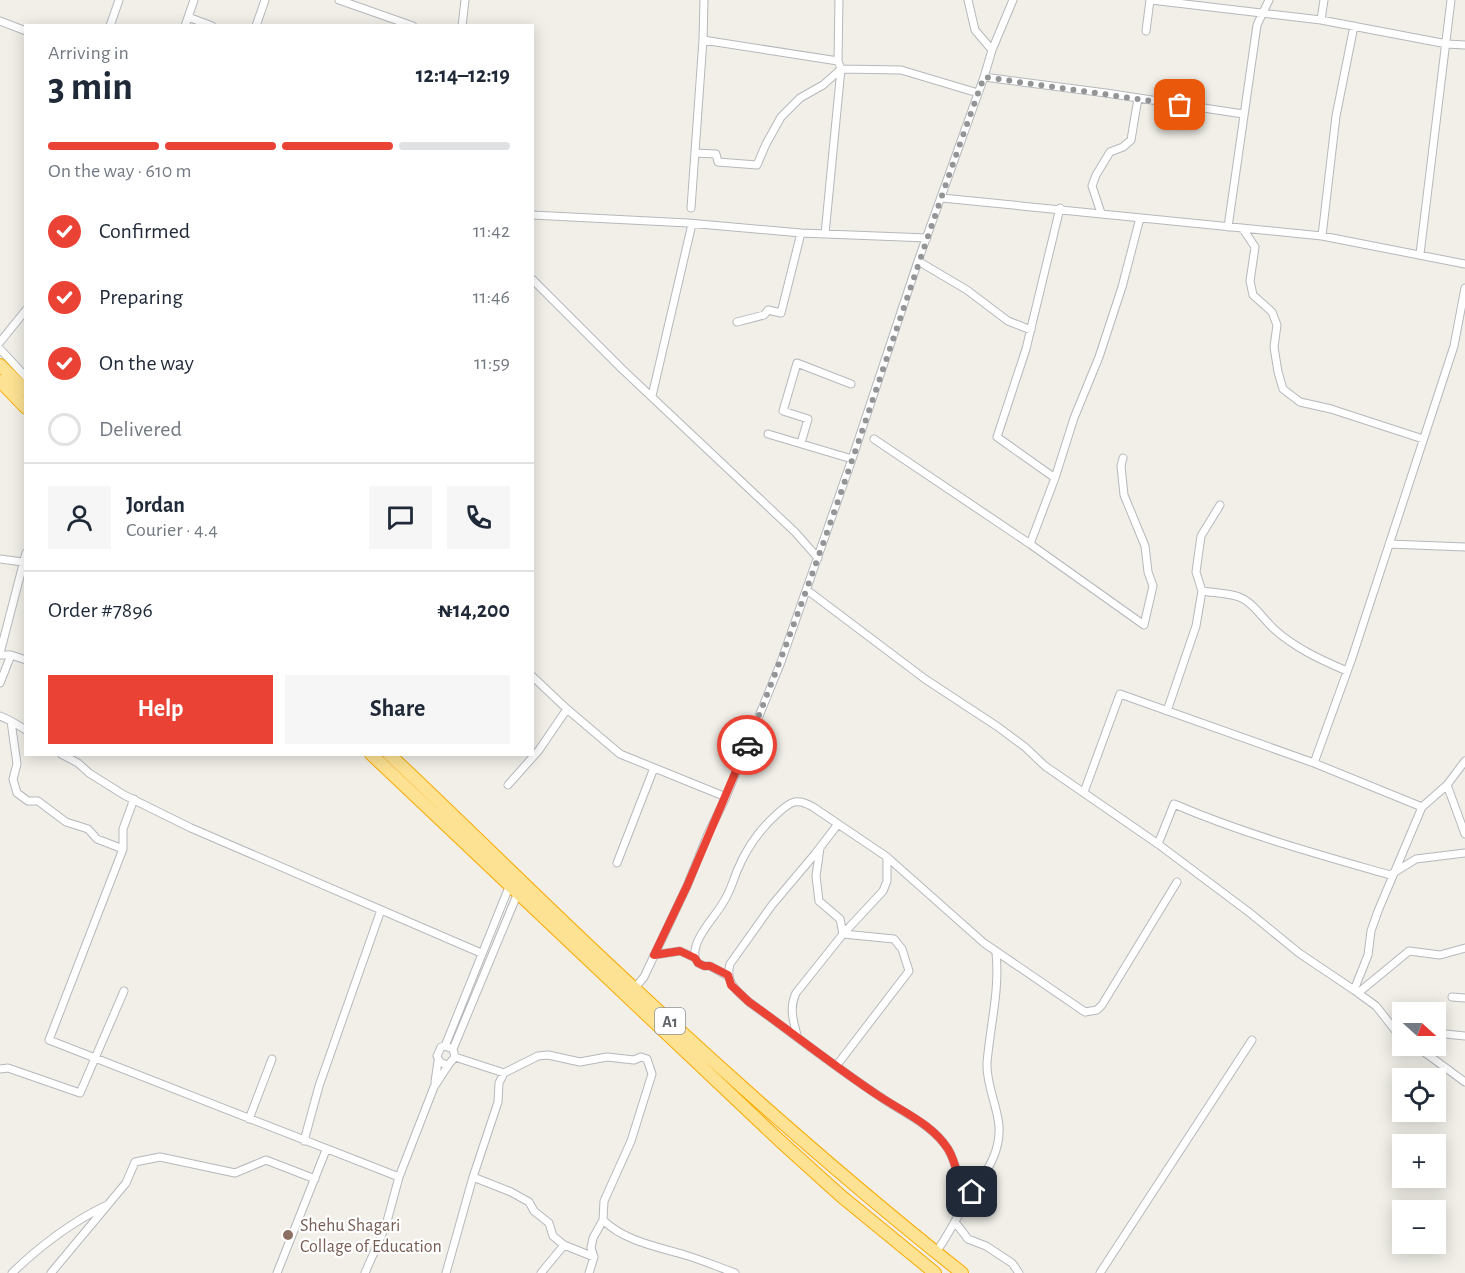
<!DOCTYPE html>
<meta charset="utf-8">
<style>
:root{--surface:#fff;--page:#f6f6f7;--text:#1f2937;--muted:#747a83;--line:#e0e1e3;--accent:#ea4335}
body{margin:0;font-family:"Alegreya Sans",sans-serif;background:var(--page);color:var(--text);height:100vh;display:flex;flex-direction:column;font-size:22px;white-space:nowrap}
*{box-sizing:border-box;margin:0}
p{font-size:20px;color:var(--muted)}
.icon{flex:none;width:33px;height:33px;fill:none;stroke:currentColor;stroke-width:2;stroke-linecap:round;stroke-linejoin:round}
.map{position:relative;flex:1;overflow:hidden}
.details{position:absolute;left:24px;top:24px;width:510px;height:732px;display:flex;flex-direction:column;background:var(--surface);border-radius:0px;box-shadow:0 3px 15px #0003}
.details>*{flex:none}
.needle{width:39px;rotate:111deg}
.tools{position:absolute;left:1392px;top:1002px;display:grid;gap:12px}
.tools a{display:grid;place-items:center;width:54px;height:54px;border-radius:0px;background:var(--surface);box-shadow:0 3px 15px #0003;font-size:30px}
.pin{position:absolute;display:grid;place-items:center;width:51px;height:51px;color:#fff;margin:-26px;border-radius:12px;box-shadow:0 3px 9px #0006}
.courier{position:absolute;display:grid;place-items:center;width:60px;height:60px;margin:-30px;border:4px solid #ea4335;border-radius:50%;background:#fff;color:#222;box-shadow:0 2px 8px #0007}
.summary em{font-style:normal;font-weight:700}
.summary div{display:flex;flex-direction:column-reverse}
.summary{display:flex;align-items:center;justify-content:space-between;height:102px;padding:0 24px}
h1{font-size:39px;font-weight:700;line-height:45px}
.bar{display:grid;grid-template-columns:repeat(4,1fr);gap:9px 6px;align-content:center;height:72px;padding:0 24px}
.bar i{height:8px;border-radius:4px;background:var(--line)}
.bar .current{background:var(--accent)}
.bar p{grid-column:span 4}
.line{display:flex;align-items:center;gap:15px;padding:0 24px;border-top:2px solid var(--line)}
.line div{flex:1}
.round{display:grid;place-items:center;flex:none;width:63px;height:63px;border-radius:0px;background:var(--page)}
ol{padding:0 24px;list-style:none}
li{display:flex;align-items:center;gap:18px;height:66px}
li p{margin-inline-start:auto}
li .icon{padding:6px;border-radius:50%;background:var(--accent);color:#fff;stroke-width:4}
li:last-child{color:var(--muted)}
li i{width:33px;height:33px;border:3px solid var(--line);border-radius:50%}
.primary-button{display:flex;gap:12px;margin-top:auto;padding:12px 24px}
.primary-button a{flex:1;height:69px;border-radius:0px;background:var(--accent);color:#fff;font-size:24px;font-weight:700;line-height:69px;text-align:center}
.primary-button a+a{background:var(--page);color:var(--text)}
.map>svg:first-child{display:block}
</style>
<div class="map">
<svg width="1465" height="1273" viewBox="0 0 1465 1273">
<rect width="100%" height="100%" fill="#f1efe8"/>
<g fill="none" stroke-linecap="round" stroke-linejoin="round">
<defs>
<path id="street" d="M339,0L413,26
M968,0L975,30L992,50
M1151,0L1321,20L1447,44L1465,45
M188,17L212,26
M1321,20L1324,0
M0,21L26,31
M110,26L119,0
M185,26L194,0
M256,26L265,0
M462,26L465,0
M1146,31L1150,0
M703,40L838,61
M984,77L1106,93L1243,114
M695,153L716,154L718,162L757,165L766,144L781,117L800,98L823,85L841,69L901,70L978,93
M942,198L1322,236L1465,264
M691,208L703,40L704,0
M1060,208L1026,349L997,437L1055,478L1030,544L1144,625L1153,586L1148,572L1145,546L1124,495L1121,466L1123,458
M1101,213L1092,186L1096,175L1110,152L1123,147L1131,140L1138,98
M532,215L688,223L801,233L927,238
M1228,227L1257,25L1269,0
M1243,229L1255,247L1250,281L1253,295L1272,312L1277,325L1274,347L1278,372L1283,389L1300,402L1331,409L1423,439
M825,234L841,69L838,61L839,0
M1322,236L1336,116L1354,26
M1420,254L1451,0
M918,261L967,290L1008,321L1031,330
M532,279L622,369L795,532L818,558
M737,322L764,315L768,310L781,313L801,233
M0,342L26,310
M0,349L26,377
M652,396L692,224
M768,434L852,459
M874,439L1030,544
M801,443L808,419L783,411L797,363L851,384
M1055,478L1074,418L1099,357L1122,287L1140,218
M1389,544L1465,547
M0,559L23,562
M807,590L925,679L998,727L1025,747L1045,766L1158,844L1174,804C1244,834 1317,854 1390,875L1416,859L1465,853
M1202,591C1214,593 1228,593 1239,597C1253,602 1263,619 1274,629C1295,648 1321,660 1347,671
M0,653L26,553
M0,655H11L0,683
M11,655L26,660
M532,676L567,709L620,754L726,797
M1167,711L1196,626L1202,591L1196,572L1201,536L1220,505
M0,716L11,721L17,764L13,779L17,793L28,801H38L66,822L88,829L97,839L123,849
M11,721L26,730
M61,754L78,763L89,773L124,795L191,828L481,953
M1314,763L1352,658L1454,346L1465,288
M508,785L539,750L567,709
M1447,785L1465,834
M1084,792L1120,694L1314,763L1422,807
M134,799L123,829V849L49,1040L399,1177
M838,824L815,854L772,905L730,964C725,983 736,990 749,1002C792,1033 835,1067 879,1096C903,1113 932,1124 948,1149C958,1165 958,1185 966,1201
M1158,844L1250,913L1299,953L1354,990
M820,848L816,876L819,901L840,919L843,934
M617,863L654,768
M654,955L680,951L695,958L698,963L704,966H710L728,976
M695,958C692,938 715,918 724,901C730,892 733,881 737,871C746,849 759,830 777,814C790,802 796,797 813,807L887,857L984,943L1085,1012L1097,1010L1102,1005L1177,882
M634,989L644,977L687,886L708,834L726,797L781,662L852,459L918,261L984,77L992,50L1013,0
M1358,993L1409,951L1440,955L1465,948
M1452,997L1465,998
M1436,1033L1465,1036
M797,1035C793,1020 789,1008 796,993L843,934L883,891L887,881V857
M1402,1035L1395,1030L1376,1006L1354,990L1368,955L1371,931L1378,911L1422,807L1447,785L1465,761
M445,1046L509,887
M1416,1046L1465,1082
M453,1049L445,1046L441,1047L437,1056C439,1062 442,1065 449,1064L455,1057L453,1049L517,895
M837,1065L909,971L902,949L894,939L843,934
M0,1069L8,1068L80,1093L124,991
M504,1073L538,1056L548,1055L580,1062L607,1057L634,1060L641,1057L647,1059L652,1074L631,1141L604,1201L603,1220L593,1238L591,1248L594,1257L589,1273
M435,1082L438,1061
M249,1119L272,1059
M304,1141L319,1086L381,910
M473,1177L511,1192L529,1202L534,1211L549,1223L553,1236L564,1245L594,1257
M603,1220C624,1241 658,1247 685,1255C702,1260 718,1267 735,1273
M955,1222L968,1239L986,1246L1012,1263L1019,1273
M936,1252C948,1236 956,1218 967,1201C982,1177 1001,1156 999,1126C997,1104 986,1085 987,1063C990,1026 1000,990 996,953
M12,1273C40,1246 70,1223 105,1206
M51,1273L126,1183L135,1162L160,1157L235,1173L266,1160L315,1179
M277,1273L326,1150
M365,1273L386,1225L399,1177L434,1087L449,1064
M446,1273L473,1177L498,1102L499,1083L504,1073L455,1057
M541,1273L564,1245
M1100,1273L1252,1040"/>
<path id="highway" d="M0,365L26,391
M0,381L26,408
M371,754L779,1140L841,1196L935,1273
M389,754C472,832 552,913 636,990C741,1088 850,1184 962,1273"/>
</defs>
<use href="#street" stroke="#b5b8bc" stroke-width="9"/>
<use href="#highway" stroke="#f9ab00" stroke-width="14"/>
<use href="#street" stroke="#fff" stroke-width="7"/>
<use href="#highway" stroke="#fde293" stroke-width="12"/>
</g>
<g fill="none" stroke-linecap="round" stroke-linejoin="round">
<path stroke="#929495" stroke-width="6" stroke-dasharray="0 10.8" d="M747,745C836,526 903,299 984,77L1180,105"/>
<path stroke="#ea4335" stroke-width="8" d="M747,745L687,886L654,955L680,951L695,958L698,963L704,966H710L728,975L731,985L749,1002C793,1033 835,1067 879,1096C903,1112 932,1124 948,1149C958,1165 958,1185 966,1201L972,1192"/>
</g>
<circle fill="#8d6e63" stroke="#fff" stroke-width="2" cx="288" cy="1235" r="6"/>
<g text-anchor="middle" stroke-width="4.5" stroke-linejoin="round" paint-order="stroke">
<rect fill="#fff" stroke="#8f9295" stroke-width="1.5" x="655" y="1008" width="30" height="26" rx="4.5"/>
<g font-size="16" font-weight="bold" fill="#5f6368">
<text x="670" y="1027">A1</text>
</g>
<g font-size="18" fill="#785e54" stroke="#fff" text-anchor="start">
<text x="300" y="1231">Shehu Shagari<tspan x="300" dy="21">Collage of Education</tspan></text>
</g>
</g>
</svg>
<div class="tools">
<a><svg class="needle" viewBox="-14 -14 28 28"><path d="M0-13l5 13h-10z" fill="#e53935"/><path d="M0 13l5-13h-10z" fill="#747a83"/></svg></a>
<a><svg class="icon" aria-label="locate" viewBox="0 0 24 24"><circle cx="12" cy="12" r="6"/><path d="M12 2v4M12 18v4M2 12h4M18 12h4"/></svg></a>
<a>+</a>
<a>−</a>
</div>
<div class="pin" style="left:1180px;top:105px;background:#ea580c"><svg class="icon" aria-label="bag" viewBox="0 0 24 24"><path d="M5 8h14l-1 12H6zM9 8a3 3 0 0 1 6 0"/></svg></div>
<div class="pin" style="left:972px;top:1192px;background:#1f2937"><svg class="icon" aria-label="home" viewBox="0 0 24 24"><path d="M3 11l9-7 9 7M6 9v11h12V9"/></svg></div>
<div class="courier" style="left:747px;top:745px"><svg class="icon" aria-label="car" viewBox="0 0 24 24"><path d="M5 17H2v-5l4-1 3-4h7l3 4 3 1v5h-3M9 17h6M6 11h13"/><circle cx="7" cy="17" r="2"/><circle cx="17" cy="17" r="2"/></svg></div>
<section class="details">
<div class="summary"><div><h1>3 min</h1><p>Arriving in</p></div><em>12:14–12:19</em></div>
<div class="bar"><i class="current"></i><i class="current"></i><i class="current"></i><i></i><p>On the way · 610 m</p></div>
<ol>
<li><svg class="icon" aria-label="check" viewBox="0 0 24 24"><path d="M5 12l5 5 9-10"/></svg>Confirmed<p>11:42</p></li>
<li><svg class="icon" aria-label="check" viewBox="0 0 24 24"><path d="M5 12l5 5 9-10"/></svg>Preparing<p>11:46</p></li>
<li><svg class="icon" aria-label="check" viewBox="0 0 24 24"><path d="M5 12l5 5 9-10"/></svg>On the way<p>11:59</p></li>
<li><i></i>Delivered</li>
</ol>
<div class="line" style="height:108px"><a class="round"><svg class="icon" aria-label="person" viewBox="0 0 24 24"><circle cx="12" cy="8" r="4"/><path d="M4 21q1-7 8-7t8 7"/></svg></a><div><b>Jordan</b><p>Courier · 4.4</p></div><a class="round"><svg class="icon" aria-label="chat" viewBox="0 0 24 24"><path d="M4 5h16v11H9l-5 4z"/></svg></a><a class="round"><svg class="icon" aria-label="phone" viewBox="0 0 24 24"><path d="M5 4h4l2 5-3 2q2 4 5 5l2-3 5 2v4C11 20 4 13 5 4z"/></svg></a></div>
<div class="line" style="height:78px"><div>Order #7896</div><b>₦14,200</b></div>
<div class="primary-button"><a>Help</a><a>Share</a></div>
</section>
</div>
